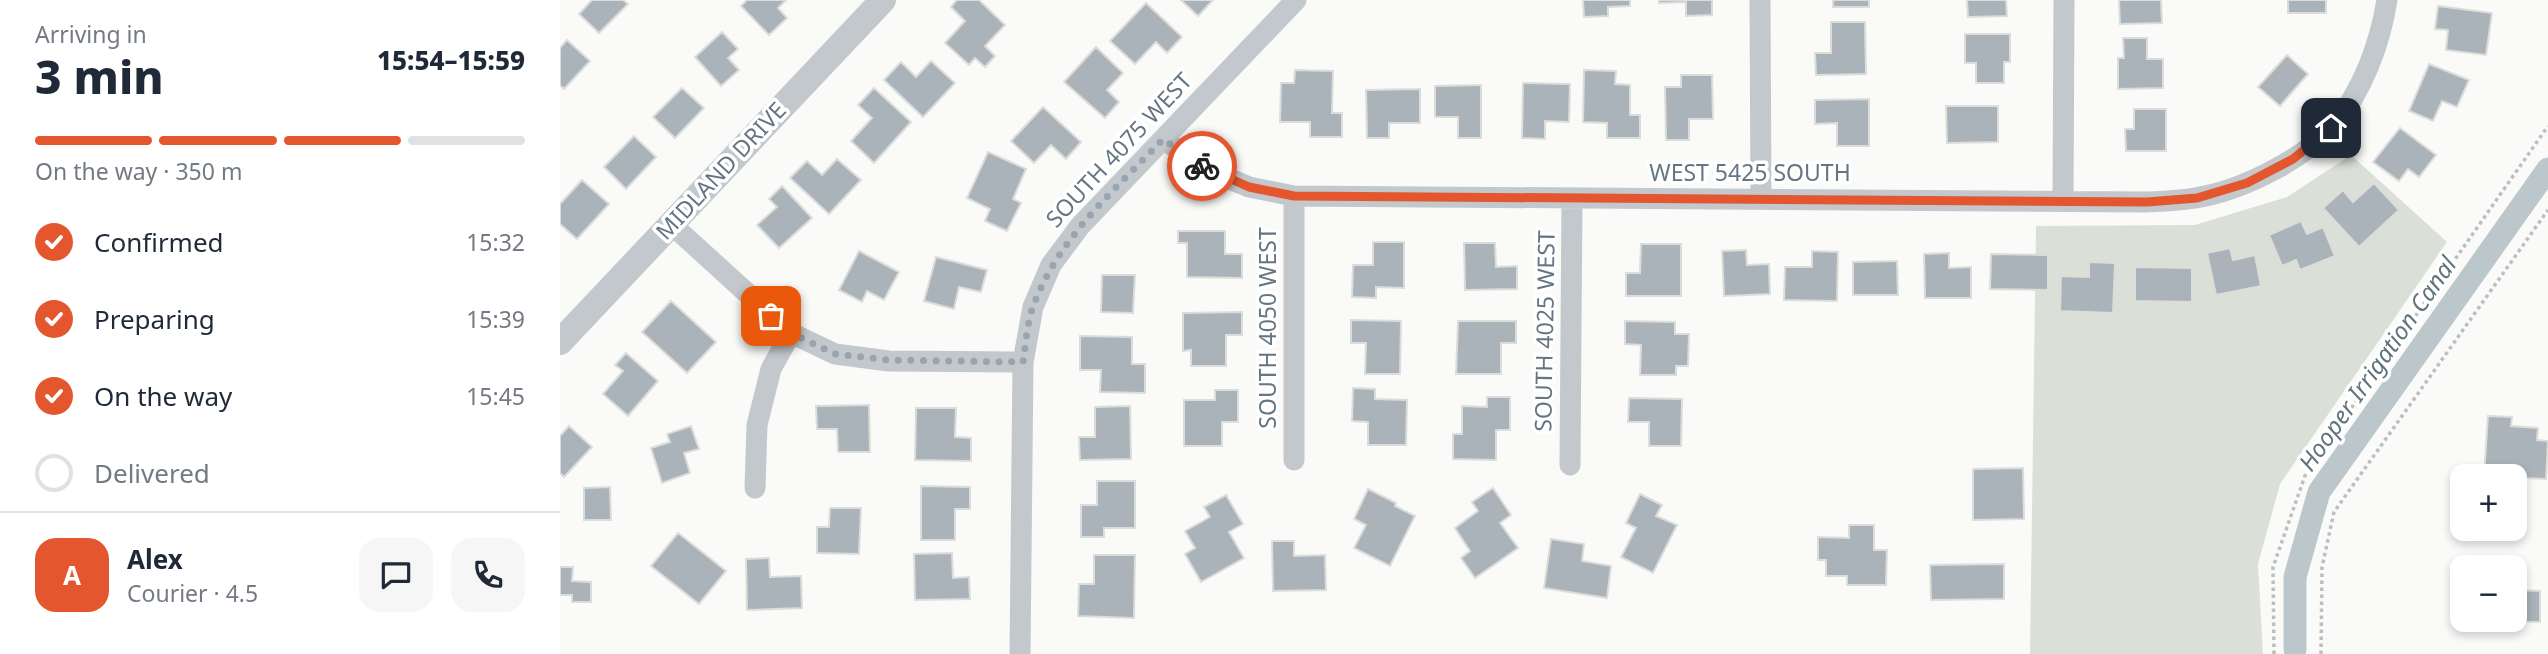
<!DOCTYPE html>
<meta charset="utf-8">
<style>
:root{--surface:#fff;--page:#f6f6f7;--text:#1f2937;--muted:#747a83;--line:#e0e1e3;--accent:#e4572e}
body{margin:0;font-family:"Noto Sans",sans-serif;background:var(--page);color:var(--text);height:100vh;display:flex;flex-direction:column;font-size:26px;white-space:nowrap}
*{box-sizing:border-box;margin:0}
p{font-size:23px;color:var(--muted)}
.icon{flex:none;width:38px;height:38px;fill:none;stroke:currentColor;stroke-width:2;stroke-linecap:round;stroke-linejoin:round}
.map{position:relative;flex:1;overflow:hidden}
.sheet{display:flex;flex-direction:column;background:var(--surface);width:560px}
.sheet>*{flex:none}
.fabs{position:absolute;left:1890px;top:464px;display:grid;gap:14px}
.fabs a{display:grid;place-items:center;width:77px;height:77px;border-radius:14px;background:var(--surface);box-shadow:0 4px 10px #0003;font-size:35px}
.pin{position:absolute;display:grid;place-items:center;width:60px;height:60px;color:#fff;margin:-30px;border-radius:14px;box-shadow:0 4px 10px #0006}
.courier{position:absolute;display:grid;place-items:center;width:70px;height:70px;margin:-35px;border:5px solid #e4572e;border-radius:50%;background:#fff;color:#222;box-shadow:0 2px 9px #0007}
.headline em{font-style:normal;font-weight:800}
.headline div{display:flex;flex-direction:column-reverse}
.headline{display:flex;align-items:center;justify-content:space-between;height:119px;padding:0 35px}
h1{font-size:46px;font-weight:800;line-height:52px}
.bar{display:grid;grid-template-columns:repeat(4,1fr);gap:10px 7px;align-content:center;height:84px;padding:0 35px}
.bar i{height:9px;border-radius:5px;background:var(--line)}
.bar .selected{background:var(--accent)}
.bar p{grid-column:span 4}
.line{display:flex;align-items:center;gap:18px;padding:0 35px;border-top:2px solid var(--line)}
.line div{flex:1}
.round{display:grid;place-items:center;flex:none;width:74px;height:74px;border-radius:21px;background:var(--page)}
ol{padding:0 35px;list-style:none}
li{display:flex;align-items:center;gap:21px;height:77px}
li p{margin-inline-start:auto}
li .icon{padding:7px;border-radius:50%;background:var(--accent);color:#fff;stroke-width:4}
li:last-child{color:var(--muted)}
li i{width:38px;height:38px;border:4px solid var(--line);border-radius:50%}
main{display:flex;flex:1;min-height:0}
.map>svg:first-child{display:block}
</style>
<main>
<section class="sheet">
<div class="headline"><div><h1>3 min</h1><p>Arriving in</p></div><em>15:54–15:59</em></div>
<div class="bar"><i class="selected"></i><i class="selected"></i><i class="selected"></i><i></i><p>On the way · 350 m</p></div>
<ol>
<li><svg class="icon" aria-label="check" viewBox="0 0 24 24"><path d="M5 12l5 5 9-10"/></svg>Confirmed<p>15:32</p></li>
<li><svg class="icon" aria-label="check" viewBox="0 0 24 24"><path d="M5 12l5 5 9-10"/></svg>Preparing<p>15:39</p></li>
<li><svg class="icon" aria-label="check" viewBox="0 0 24 24"><path d="M5 12l5 5 9-10"/></svg>On the way<p>15:45</p></li>
<li><i></i>Delivered</li>
</ol>
<div class="line" style="height:126px"><b class="round" style="background:var(--accent);color:#fff">A</b><div><b>Alex</b><p>Courier · 4.5</p></div><a class="round"><svg class="icon" aria-label="chat" viewBox="0 0 24 24"><path d="M4 5h16v11H9l-5 4z"/></svg></a><a class="round"><svg class="icon" aria-label="phone" viewBox="0 0 24 24"><path d="M5 4h4l2 5-3 2q2 4 5 5l2-3 5 2v4C11 20 4 13 5 4z"/></svg></a></div>
</section>
<div class="map">
<svg width="1988" height="654" viewBox="0 0 1988 654">
<rect width="100%" height="100%" fill="#fafaf8"/>
<path fill="#dadfd7" d="M1791,155L1887,242L1720,484L1698,564L1703,654H1470L1476,226L1635,225L1727,197Z"/>
<g fill="none" stroke-linecap="round" stroke-linejoin="round">
<path stroke="#bbc7cb" stroke-width="23" d="M1735,649V577L1759,492L1988,169"/>
</g>
<path fill="#aab3b9" stroke="#dcdcda" stroke-width="2" d="M32,0H63L68,4L39,33L19,14Z
M187,0H226L218,8L227,18L209,35L181,6Z
M397,0H419L445,25L425,46L435,56L425,67L415,58L409,65L385,43L405,21L391,7Z
M621,0H653L638,16Z
M1023,0H1070V6L1048,7V16L1024,17Z
M1099,0H1152V15L1126,16V2L1099,3Z
M1273,0H1309V7H1273Z
M1407,0H1446L1447,16L1408,17Z
M1559,0H1601L1602,23L1560,24Z
M1728,0H1766V13H1728Z
M586,3L622,37L607,53L596,42L575,64L550,41Z
M1878,6L1932,13L1926,55L1886,50L1888,30L1875,29Z
M1271,22H1305L1306,74L1256,75L1255,53H1271Z
M162,32L178,49L168,58L179,70L161,86L135,57Z
M1405,34H1450V62H1444V83H1416V63H1405Z
M1563,38H1587V59H1603V88L1558,89V58H1564Z
M7,40L30,61L4,89L0,85V48Z
M536,47L563,73L547,90L559,102L545,118L504,82Z
M1727,55L1748,74L1720,106L1698,87Z
M371,61L395,83L363,117L324,80L341,62L356,77Z
M1869,64L1909,80L1897,107L1882,101L1873,121L1849,111Z
M735,70L773,71L772,113H782V137H750V122H720L721,83H734Z
M1024,70L1056,71L1055,84L1070,85V115H1080V138H1047V123L1023,122Z
M1121,75H1152L1153,119H1129V140H1106L1105,87H1121Z
M963,83L1010,84L1009,122L985,121V139L962,138Z
M921,85V138H898V117H875V86Z
M122,88L144,108L115,138L93,117Z
M314,88L351,122L314,163L291,141L312,118L298,105Z
M860,89V123H829V138H807L806,90Z
M1309,99V146H1277V123L1255,124V100Z
M1386,106H1438V142L1387,143Z
M483,107L521,142L506,159L491,145L474,163L451,141Z
M1574,109H1606V151H1566L1565,129H1574Z
M1840,128L1876,155L1859,177L1848,169L1839,181L1813,162Z
M74,136L96,157L66,189L44,167Z
M428,152L466,169L453,199L461,203L447,231L425,221L430,209L407,198Z
M277,159L301,180L269,214L230,178L247,161L262,175Z
M22,180L49,204L17,239L0,224V204Z
M1814,183L1839,210L1799,247L1763,208L1783,190L1793,202Z
M222,186L252,218L219,248L197,225L217,207L209,199Z
M1741,221L1747,234L1763,227L1775,256L1740,270L1736,260L1722,266L1709,235Z
M618,231H665V254H682V278L627,277V243H618Z
M813,242H844V288L816,287V298L792,297L793,265H813Z
M904,243H935L936,267L957,266V289L905,290Z
M1081,244H1121V296H1066V273H1080Z
M1670,248L1673,260L1695,255L1701,286L1656,295L1647,253Z
M1186,250L1187,265L1209,264L1210,294L1164,296L1162,251Z
M299,251L339,272L324,300L307,291L302,302L279,290Z
M1252,251L1278,252L1277,301L1224,300L1225,267H1252Z
M1389,253V268L1411,267V298H1365L1364,254Z
M1431,254L1488,255V290L1430,289Z
M376,257L427,270L421,292L399,287L394,309L364,301Z
M1337,261L1338,295H1293V262Z
M1529,262L1555,263L1553,313L1500,311L1501,276L1529,277Z
M1575,267L1632,268V302L1575,301Z
M542,275H575L573,313L541,312Z
M111,301L156,342L127,373L82,332Z
M682,312V335H666V366H631V350L623,351V313Z
M791,320L841,321L840,374H805L806,343H791Z
M898,321H956V343H941V374H896Z
M1065,321L1115,322V334H1129L1128,366H1116V375H1080L1081,345L1065,344Z
M520,336L572,337V364H585V393L540,392L541,370H520Z
M66,353L98,381L68,416L43,394L63,371L55,365Z
M793,388L815,389V399L847,400L846,445H808V422L792,421Z
M655,390H678V422H662V446H624V400H655Z
M927,397H950V430H936V460L893,459V434H902V406L927,407Z
M1069,398L1122,399L1121,446H1089V422H1068Z
M309,405L310,452H278L277,429H257L256,406Z
M570,406L571,459L520,460L519,437H535V407Z
M356,408H396L395,437L411,438V461L355,460Z
M1928,416L1952,417L1951,426L1978,428L1977,440L1988,441L1986,479L1924,476Z
M9,426L32,447L4,477L0,473V436Z
M131,426L139,449L124,453L130,473L102,483L91,448L110,442L107,434Z
M1463,468L1464,519L1413,520V469Z
M537,481H575V528H544V537H521V505H537Z
M361,486L410,487V509H395V540H361Z
M50,487L51,520H24V488Z
M933,488L951,515L940,523L958,548L915,578L901,558L910,551L895,528L918,511L912,502Z
M808,489L836,503L835,506L855,516L830,566L794,548L806,525L794,519Z
M1080,494L1102,505L1096,516L1117,525L1093,573L1061,557L1076,528L1066,523Z
M666,495L683,524L669,532L684,558L641,582L625,554L635,548L625,531L650,517L644,507Z
M270,508H301L299,554L257,553V527H269Z
M1289,525H1314V550H1327L1326,585H1287V576H1266V560H1258V537L1289,538Z
M1911,528H1943L1942,537L1911,535Z
M118,533L166,571L139,604L91,566Z
M991,539L1024,544L1022,561L1051,566L1047,598L984,588Z
M712,541H734V556L765,555L766,590L713,591Z
M392,553L393,578L409,577L410,599L355,600L354,554Z
M534,555H575L574,618L518,616L519,584H534Z
M209,558L210,577L241,576L242,608L187,610L186,559Z
M1444,564V599L1371,600L1370,565Z
M0,567H13L12,581L31,582V602H12V595H0Z
M1955,590L1980,591V622L1926,620H1955Z"/>
<g fill="none" stroke-linecap="round" stroke-linejoin="round">
<path stroke="#bbbfc2" stroke-width="3.5" stroke-dasharray="3.5 3.5" stroke-linecap="butt" d="M1714,654L1713,567L1746,473L1988,126
M1761,654L1762,567L1774,512L1988,210"/>
<path stroke="#c3c8cc" stroke-width="21" d="M1200,0L1201,199
M603,139L646,169L689,187L734,196L1587,202C1603,201 1619,201 1635,198C1680,191 1741,161 1772,127C1802,93 1820,44 1827,0
M1503,201L1504,0
M111,224L231,333L275,354L329,361L463,362
M734,460V196
M1010,465L1012,198
M195,488L197,425L211,369L231,333
M460,654L463,362L473,307L491,265L520,226L736,0"/>
<path stroke="#c3c8cc" stroke-width="26" d="M0,342L323,0"/>
</g>
<g fill="none" stroke-linecap="round" stroke-linejoin="round">
<path stroke="#99a4ac" stroke-width="7" stroke-dasharray="0 12.6" d="M211,316L231,333L275,354L329,360L463,362C466,343 467,321 474,304C500,236 555,190 603,139L642,166"/>
<path stroke="#e4572e" stroke-width="9" d="M642,166L689,187L734,196L1587,202L1637,198L1687,183L1733,159L1771,128"/>
</g>
<g text-anchor="middle" stroke-width="7" stroke-linejoin="round" paint-order="stroke">
<g font-size="23" fill="#657683" stroke="#fff">
<text transform="translate(559 150) rotate(-47)" y="8">SOUTH 4075 WEST</text>
<text transform="translate(161 171) rotate(-47)" y="8">MIDLAND DRIVE</text>
<text x="1190" y="181">WEST 5425 SOUTH</text>
<text transform="translate(708 328) rotate(-90)" y="8">SOUTH 4050 WEST</text>
<text transform="translate(985 331) rotate(-89)" y="8">SOUTH 4025 WEST</text>
</g>
<g font-size="24" font-style="italic" fill="#60757c" stroke="#fff">
<text transform="translate(1818 364) rotate(-55)" y="8">Hooper Irrigation Canal</text>
</g>
</g>
</svg>
<div class="fabs">
<a>+</a>
<a>−</a>
</div>
<div class="pin" style="left:211px;top:316px;background:#ea580c"><svg class="icon" aria-label="bag" viewBox="0 0 24 24"><path d="M5 8h14l-1 12H6zM9 8a3 3 0 0 1 6 0"/></svg></div>
<div class="pin" style="left:1771px;top:128px;background:#1f2937"><svg class="icon" aria-label="home" viewBox="0 0 24 24"><path d="M3 11l9-7 9 7M6 9v11h12V9"/></svg></div>
<div class="courier" style="left:642px;top:166px"><svg class="icon" aria-label="bike" viewBox="0 0 24 24"><circle cx="6" cy="16" r="4"/><circle cx="18" cy="16" r="4"/><path d="M6 16l4-8h5l3 8M10 8l3 8H6M13 5h3"/></svg></div>
</div>
</main>
